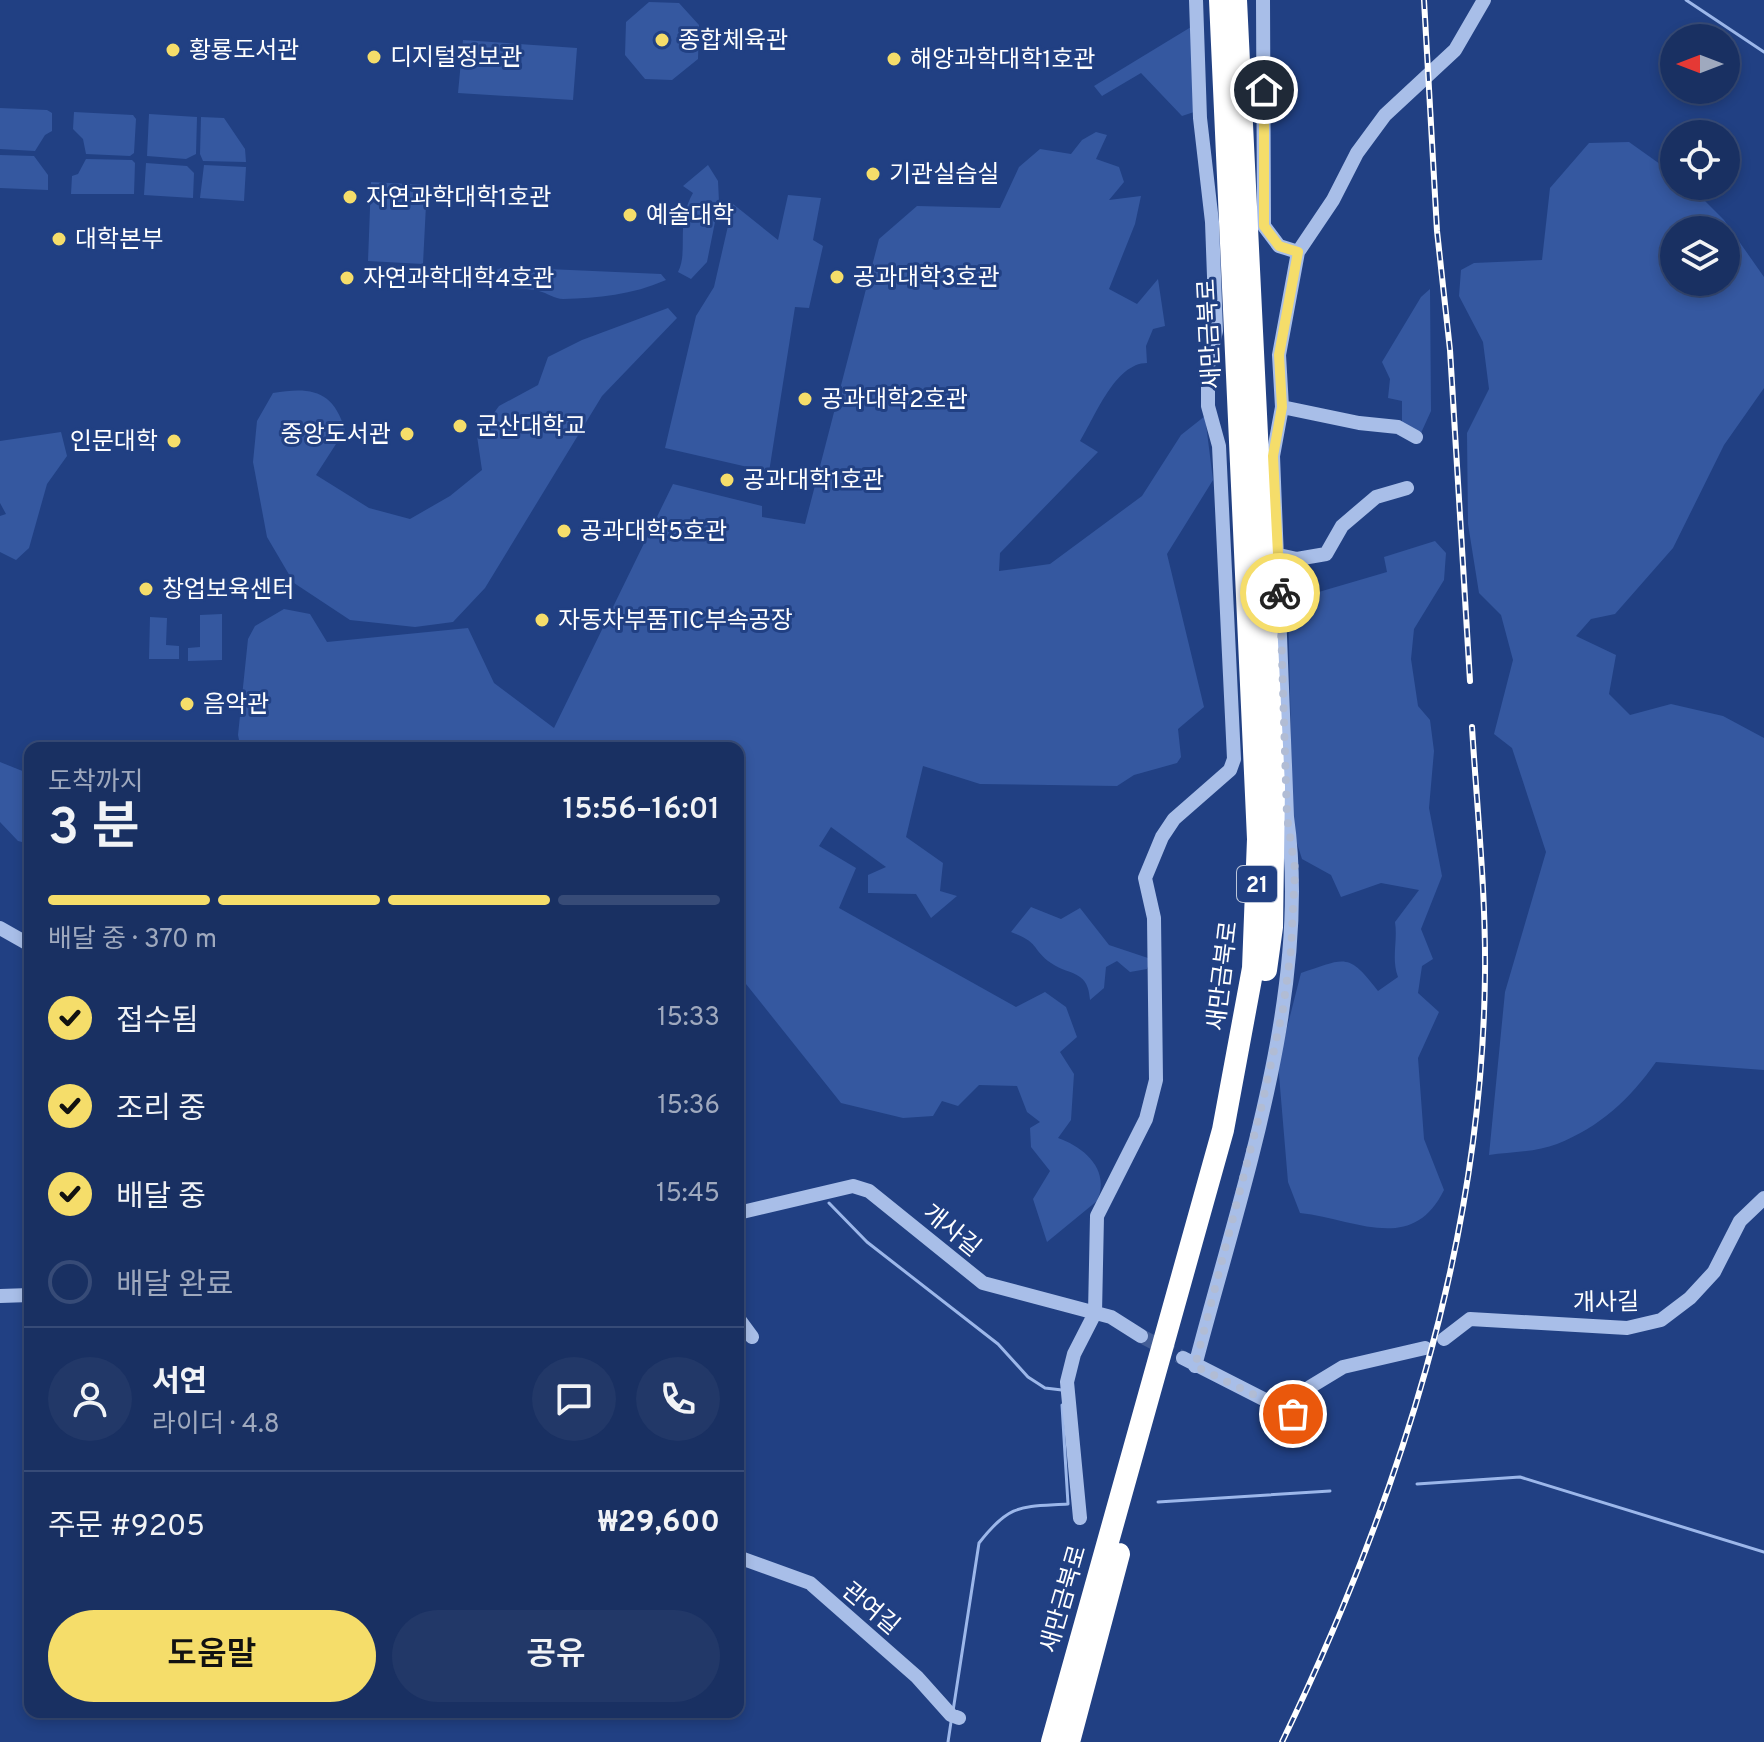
<!DOCTYPE html>
<html lang="ko">
<meta charset="utf-8">
<style>
:root{--surface:#193062;--page:#223868;--text:#f1f3f6;--muted:#9fa9be;--line:#374b77;--accent:#f5dd6a}
body{margin:0;font-family:Overpass,"Noto Sans KR",sans-serif;background:var(--page);color:var(--text);height:100vh;display:flex;flex-direction:column;font-size:30px;white-space:nowrap}
*{box-sizing:border-box;margin:0}
p{font-size:26px;color:var(--muted)}
.icon{flex:none;width:44px;height:44px;fill:none;stroke:currentColor;stroke-width:2;stroke-linecap:round;stroke-linejoin:round}
.map{position:relative;flex:1;overflow:hidden}
.details{position:absolute;left:24px;top:742px;width:720px;height:976px;display:flex;flex-direction:column;background:var(--surface);border-radius:16px;box-shadow:0 4px 12px #0003,0 0 0 2px var(--line)}
.details>*{flex:none}
.needle{width:52px;rotate:270deg}
.buttons{position:absolute;left:1660px;top:24px;display:grid;gap:16px}
.buttons a{display:grid;place-items:center;width:80px;height:80px;border-radius:50%;background:var(--surface);box-shadow:0 4px 12px #0003,0 0 0 2px var(--line);font-size:40px}
.pin{position:absolute;display:grid;place-items:center;width:68px;height:68px;color:#fff;margin:-34px;border:4px solid #fff;border-radius:50%;box-shadow:0 2px 8px #0007}
.courier{position:absolute;display:grid;place-items:center;width:80px;height:80px;margin:-40px;border:6px solid #f5dd6a;border-radius:50%;background:#fff;color:#222;box-shadow:0 2px 10px #0007}
.summary em{font-style:normal;font-weight:600}
.summary div{display:flex;flex-direction:column-reverse}
.summary{display:flex;align-items:center;justify-content:space-between;height:136px;padding:0 24px}
h1{font-size:52px;font-weight:600;line-height:60px}
.bar{display:grid;grid-template-columns:repeat(4,1fr);gap:12px 8px;align-content:center;height:96px;padding:0 24px}
.bar i{height:10px;border-radius:6px;background:var(--line)}
.bar .selected{background:var(--accent)}
.bar p{grid-column:span 4}
.line{display:flex;align-items:center;gap:20px;padding:0 24px;border-top:2px solid var(--line)}
.line div{flex:1}
.round{display:grid;place-items:center;flex:none;width:84px;height:84px;border-radius:42px;background:var(--page)}
ol{padding:0 24px;list-style:none}
li{display:flex;align-items:center;gap:24px;height:88px}
li p{margin-inline-start:auto}
li .icon{padding:8px;border-radius:50%;background:var(--accent);color:#111;stroke-width:4}
li:last-child{color:var(--muted)}
li i{width:44px;height:44px;border:4px solid var(--line);border-radius:50%}
.primary-button{display:flex;gap:16px;margin-top:auto;padding:16px 24px}
.primary-button a{flex:1;height:92px;border-radius:48px;background:var(--accent);color:#111;font-size:32px;font-weight:600;line-height:92px;text-align:center}
.primary-button a+a{background:var(--page);color:var(--text)}
.map>svg:first-child{display:block}
</style>
<div class="map">
<svg width="1764" height="1742" viewBox="0 0 1764 1742">
<rect width="100%" height="100%" fill="#214083"/>
<path fill="#3558a0" fill-rule="evenodd" d="M649,2L679,3L699,25L698,59L672,80L645,79L625,55L626,22Z
M1191,27L1194,112L1182,116L1141,73L1102,96L1094,86Z
M463,40L577,48L573,100L458,93Z
M0,108L47,110L52,113V131L45,135L35,151L0,149Z
M74,112L133,115L136,119L134,153L130,156L86,154L83,139L73,129Z
M149,114L197,117L196,154L186,159L147,156Z
M201,117L224,118L245,149L246,162L203,161L200,154Z
M1096,132L1107,135L1096,159L1119,167L1124,182L1109,200L1141,196L1135,224L1109,289L1137,304L1158,279L1165,326L1153,329L1146,346L1147,363C1115,363 1095,417 1080,441L1098,452L1000,553L999,571L1050,564L1142,496L1181,435L1205,416L1213,480L1167,554L1204,707L1178,729L1181,757L1177,763L1134,775L1117,786L980,784L923,766L906,837L943,863L940,891L957,896L931,918L916,894L868,893V875L886,867L831,827L819,846L856,868L839,908L1016,1007L1045,992L1066,1007L1077,1037L1060,1052L1074,1074L1071,1120L1058,1138C1084,1147 1111,1170 1097,1201L1047,1242L1033,1199L1050,1171L1031,1147L1030,1128L1040,1122L1027,1112L1017,1086L979,1085L958,1106L942,1101L933,1116L903,1118L841,1103L738,974V748H250L240,745L238,735L248,639L255,626L284,609L310,614L327,642L468,628L494,683L554,728L673,484L762,506V517L805,524L879,239L917,206L1000,208L1019,167L1040,149L1071,154L1082,140Z
M1629,142L1674,174V186H1690L1724,220L1764,277V388L1724,445L1673,548L1615,614L1591,619L1576,636L1616,655L1609,694L1630,715L1671,704L1723,716L1764,738V1070L1656,1062C1630,1099 1600,1127 1557,1144C1537,1152 1510,1152 1489,1155L1505,992L1546,852L1512,748L1494,734L1513,660L1501,615L1479,593L1468,524L1467,433L1489,389L1483,342L1459,296L1461,270L1474,263L1542,260L1550,188L1589,143ZM1674,230H1726V282H1674Z
M0,155L34,156L48,175V190L0,188Z
M86,159L132,160L135,163L134,194H71L72,176L78,174Z
M146,163L187,166L194,173L193,198L144,195Z
M204,165L246,167L244,201L200,198Z
M708,165L718,181L719,202L707,262L691,279L678,272C689,250 675,225 693,193L683,186Z
M371,182L427,185L423,264L368,261Z
M788,195L821,198L813,240L823,246L809,308L795,307L769,472L665,448L696,316L714,287L733,204L778,240Z
M504,267L661,274L666,280C632,295 598,298 563,299C555,299 547,293 539,291C523,287 512,291 497,281L496,270Z
M1430,289L1431,411L1421,433L1402,423V401L1388,398L1390,379L1382,362L1421,297Z
M668,308L677,318L602,396L485,588L453,622L415,627L350,620L294,583L267,537L253,462L257,421L273,393C311,387 333,390 345,430L316,475L369,508L410,519L450,496L482,470L477,436L499,406L538,385L548,357L582,340Z
M61,432L67,456L47,484L29,548L16,560L0,552V516L6,514L0,503V441Z
M1435,541L1446,553L1444,580L1414,629L1411,659L1418,706L1430,720L1434,751L1429,808L1442,876L1421,929L1433,959L1422,966L1418,993L1439,1012L1418,1058L1424,1139L1444,1190C1412,1255 1356,1219 1300,1213L1288,1182L1278,1063L1301,973C1346,958 1348,952 1378,991L1398,977C1391,958 1398,942 1395,922L1419,890L1381,883L1341,897L1331,875L1302,859L1293,831L1288,601L1387,572L1384,557Z
M222,614V660L188,661V648L200,647V615Z
M150,617L167,618L166,645L179,646V659H149Z
M0,762L30,774V844L18,841L0,822Z
M1031,907L1061,919L1080,908L1109,945L1151,959L1147,969L1130,972L1117,961L1106,967L1104,988L1090,1000C1089,991 1088,983 1080,977C1072,971 1060,970 1051,963C1031,949 1041,943 1011,932Z"/>
<g fill="none" stroke-linecap="round" stroke-linejoin="round">
<path stroke="#9cb7ea" stroke-width="3" d="M1686,0L1764,52
M829,1203L867,1242L998,1344L1028,1377L1045,1388L1062,1390
M1417,1484L1520,1477L1764,1552
M1158,1502L1330,1491
M953,1711L979,1543C1010,1503 1021,1507 1068,1504L1062,1405
M948,1742L951,1722"/>
<path stroke="#425d96" stroke-width="14" stroke-dasharray="14 7" stroke-linecap="butt" d="M1141,1336L1183,1358"/>
<path stroke="#a8bee8" stroke-width="14" d="M1263,0L1264,226L1279,246L1298,252
M1282,407L1359,423L1398,427L1416,437
M1279,555L1297,559L1326,554L1342,526L1376,497L1407,488
M0,928L30,945
M738,1213L853,1186L869,1191L983,1283L1111,1317L1141,1336
M0,1296L30,1295
M738,1318L752,1337
M1444,1339L1470,1319L1627,1328L1661,1320L1690,1298L1714,1272L1740,1221L1764,1198
M1183,1358L1293,1414L1310,1387L1343,1367L1425,1348
M1195,1366C1239,1196 1312,992 1287,817L1273,456L1282,407L1279,355L1298,252L1333,200L1357,153L1385,115L1455,50L1484,0
M1080,1518L1067,1382L1074,1354L1095,1313L1097,1216L1146,1119L1156,1080L1154,918L1145,878L1162,837L1174,819L1230,770L1234,759L1219,446L1208,406V367L1216,331L1212,222L1200,118L1196,0
M738,1557L810,1583L917,1677L951,1715L959,1718"/>
<path stroke="#fff" stroke-width="22" d="M1236,0L1274,787L1272,927L1266,970
M1052,1742L1223,1130L1253,968L1258,839L1220,0
M1069,1742L1119,1554"/>
<defs>
<path id="rail" d="M1424,0L1437,231L1450,350L1470,681
M1282,1742C1398,1502 1482,1244 1485,975C1486,893 1477,809 1472,727"/>
</defs>
<use href="#rail" stroke="#fff" stroke-width="6"/>
<use href="#rail" stroke="#214083" stroke-width="3" stroke-dasharray="9" stroke-linecap="butt"/>
</g>
<g fill="none" stroke-linecap="round" stroke-linejoin="round">
<path stroke="#b1bcd4" stroke-width="8" stroke-dasharray="0 14.4" d="M1280,593L1287,817L1295,869L1291,950L1283,1009L1262,1105L1195,1366L1293,1414"/>
<path stroke="#f5dd6a" stroke-width="10" d="M1264,90V226L1279,246L1298,252L1279,355L1282,407L1273,456L1280,593"/>
</g>
<g fill="#f5dd6a" stroke="#214083" stroke-width="3">
<circle cx="662" cy="40" r="8"/>
<circle cx="173" cy="50" r="8"/>
<circle cx="374" cy="57" r="8"/>
<circle cx="894" cy="59" r="8"/>
<circle cx="873" cy="174" r="8"/>
<circle cx="350" cy="197" r="8"/>
<circle cx="630" cy="215" r="8"/>
<circle cx="59" cy="239" r="8"/>
<circle cx="837" cy="277" r="8"/>
<circle cx="347" cy="278" r="8"/>
<circle cx="805" cy="399" r="8"/>
<circle cx="460" cy="426" r="8"/>
<circle cx="407" cy="434" r="8"/>
<circle cx="174" cy="441" r="8"/>
<circle cx="727" cy="480" r="8"/>
<circle cx="564" cy="531" r="8"/>
<circle cx="146" cy="589" r="8"/>
<circle cx="542" cy="620" r="8"/>
<circle cx="187" cy="704" r="8"/>
</g>
<g text-anchor="middle" stroke-width="6" stroke-linejoin="round" paint-order="stroke">
<rect fill="#214083" stroke="#bcc6da" stroke-width="2" x="1237" y="866" width="40" height="36" rx="6"/>
<g font-size="22" font-weight="bold" fill="#fff">
<text x="1257" y="892">21</text>
</g>
<g font-size="24" fill="#fff" stroke="#214083" text-anchor="start">
<text x="678" y="48">종합체육관</text>
<text x="189" y="58">황룡도서관</text>
<text x="390" y="65">디지털정보관</text>
<text x="910" y="67">해양과학대학1호관</text>
<text x="889" y="182">기관실습실</text>
<text x="366" y="205">자연과학대학1호관</text>
<text x="646" y="223">예술대학</text>
<text x="75" y="247">대학본부</text>
<text x="853" y="285">공과대학3호관</text>
<text x="363" y="286">자연과학대학4호관</text>
<text x="821" y="407">공과대학2호관</text>
<text x="476" y="434">군산대학교</text>
<text x="391" y="442" text-anchor="end">중앙도서관</text>
<text x="158" y="449" text-anchor="end">인문대학</text>
<text x="743" y="488">공과대학1호관</text>
<text x="580" y="539">공과대학5호관</text>
<text x="162" y="597">창업보육센터</text>
<text x="558" y="628">자동차부품TIC부속공장</text>
<text x="203" y="712">음악관</text>
</g>
<g font-size="24" fill="#fff" stroke="#214083">
<text transform="translate(1209 334) rotate(-93)" y="8">새만금북로</text>
<text transform="translate(1222 976) rotate(-83)" y="8">새만금북로</text>
<text transform="translate(952 1230) rotate(39)" y="8">개사길</text>
<text transform="translate(1606 1302) rotate(-1)" y="8">개사길</text>
<text transform="translate(1063 1599) rotate(-74)" y="8">새만금북로</text>
<text transform="translate(871 1608) rotate(40)" y="8">관여길</text>
</g>
</g>
</svg>
<div class="buttons">
<a><svg class="needle" viewBox="-14 -14 28 28"><path d="M0-13l5 13h-10z" fill="#e53935"/><path d="M0 13l5-13h-10z" fill="#9fa9be"/></svg></a>
<a><svg class="icon" aria-label="locate" viewBox="0 0 24 24"><circle cx="12" cy="12" r="6"/><path d="M12 2v4M12 18v4M2 12h4M18 12h4"/></svg></a>
<a><svg class="icon" aria-label="layers" viewBox="0 0 24 24"><path d="M12 4l9 5-9 5-9-5zM3 14l9 5 9-5"/></svg></a>
</div>
<div class="pin" style="left:1293px;top:1414px;background:#ea580c"><svg class="icon" aria-label="bag" viewBox="0 0 24 24"><path d="M5 8h14l-1 12H6zM9 8a3 3 0 0 1 6 0"/></svg></div>
<div class="pin" style="left:1264px;top:90px;background:#1f2937"><svg class="icon" aria-label="home" viewBox="0 0 24 24"><path d="M3 11l9-7 9 7M6 9v11h12V9"/></svg></div>
<div class="courier" style="left:1280px;top:593px"><svg class="icon" aria-label="bike" viewBox="0 0 24 24"><circle cx="6" cy="16" r="4"/><circle cx="18" cy="16" r="4"/><path d="M6 16l4-8h5l3 8M10 8l3 8H6M13 5h3"/></svg></div>
<section class="details">
<div class="summary"><div><h1>3 분</h1><p>도착까지</p></div><em>15:56–16:01</em></div>
<div class="bar"><i class="selected"></i><i class="selected"></i><i class="selected"></i><i></i><p>배달 중 · 370 m</p></div>
<ol>
<li><svg class="icon" aria-label="check" viewBox="0 0 24 24"><path d="M5 12l5 5 9-10"/></svg>접수됨<p>15:33</p></li>
<li><svg class="icon" aria-label="check" viewBox="0 0 24 24"><path d="M5 12l5 5 9-10"/></svg>조리 중<p>15:36</p></li>
<li><svg class="icon" aria-label="check" viewBox="0 0 24 24"><path d="M5 12l5 5 9-10"/></svg>배달 중<p>15:45</p></li>
<li><i></i>배달 완료</li>
</ol>
<div class="line" style="height:144px"><a class="round"><svg class="icon" aria-label="person" viewBox="0 0 24 24"><circle cx="12" cy="8" r="4"/><path d="M4 21q1-7 8-7t8 7"/></svg></a><div><b>서연</b><p>라이더 · 4.8</p></div><a class="round"><svg class="icon" aria-label="chat" viewBox="0 0 24 24"><path d="M4 5h16v11H9l-5 4z"/></svg></a><a class="round"><svg class="icon" aria-label="phone" viewBox="0 0 24 24"><path d="M5 4h4l2 5-3 2q2 4 5 5l2-3 5 2v4C11 20 4 13 5 4z"/></svg></a></div>
<div class="line" style="height:104px"><div>주문 #9205</div><b>₩29,600</b></div>
<div class="primary-button"><a>도움말</a><a>공유</a></div>
</section>
</div>
